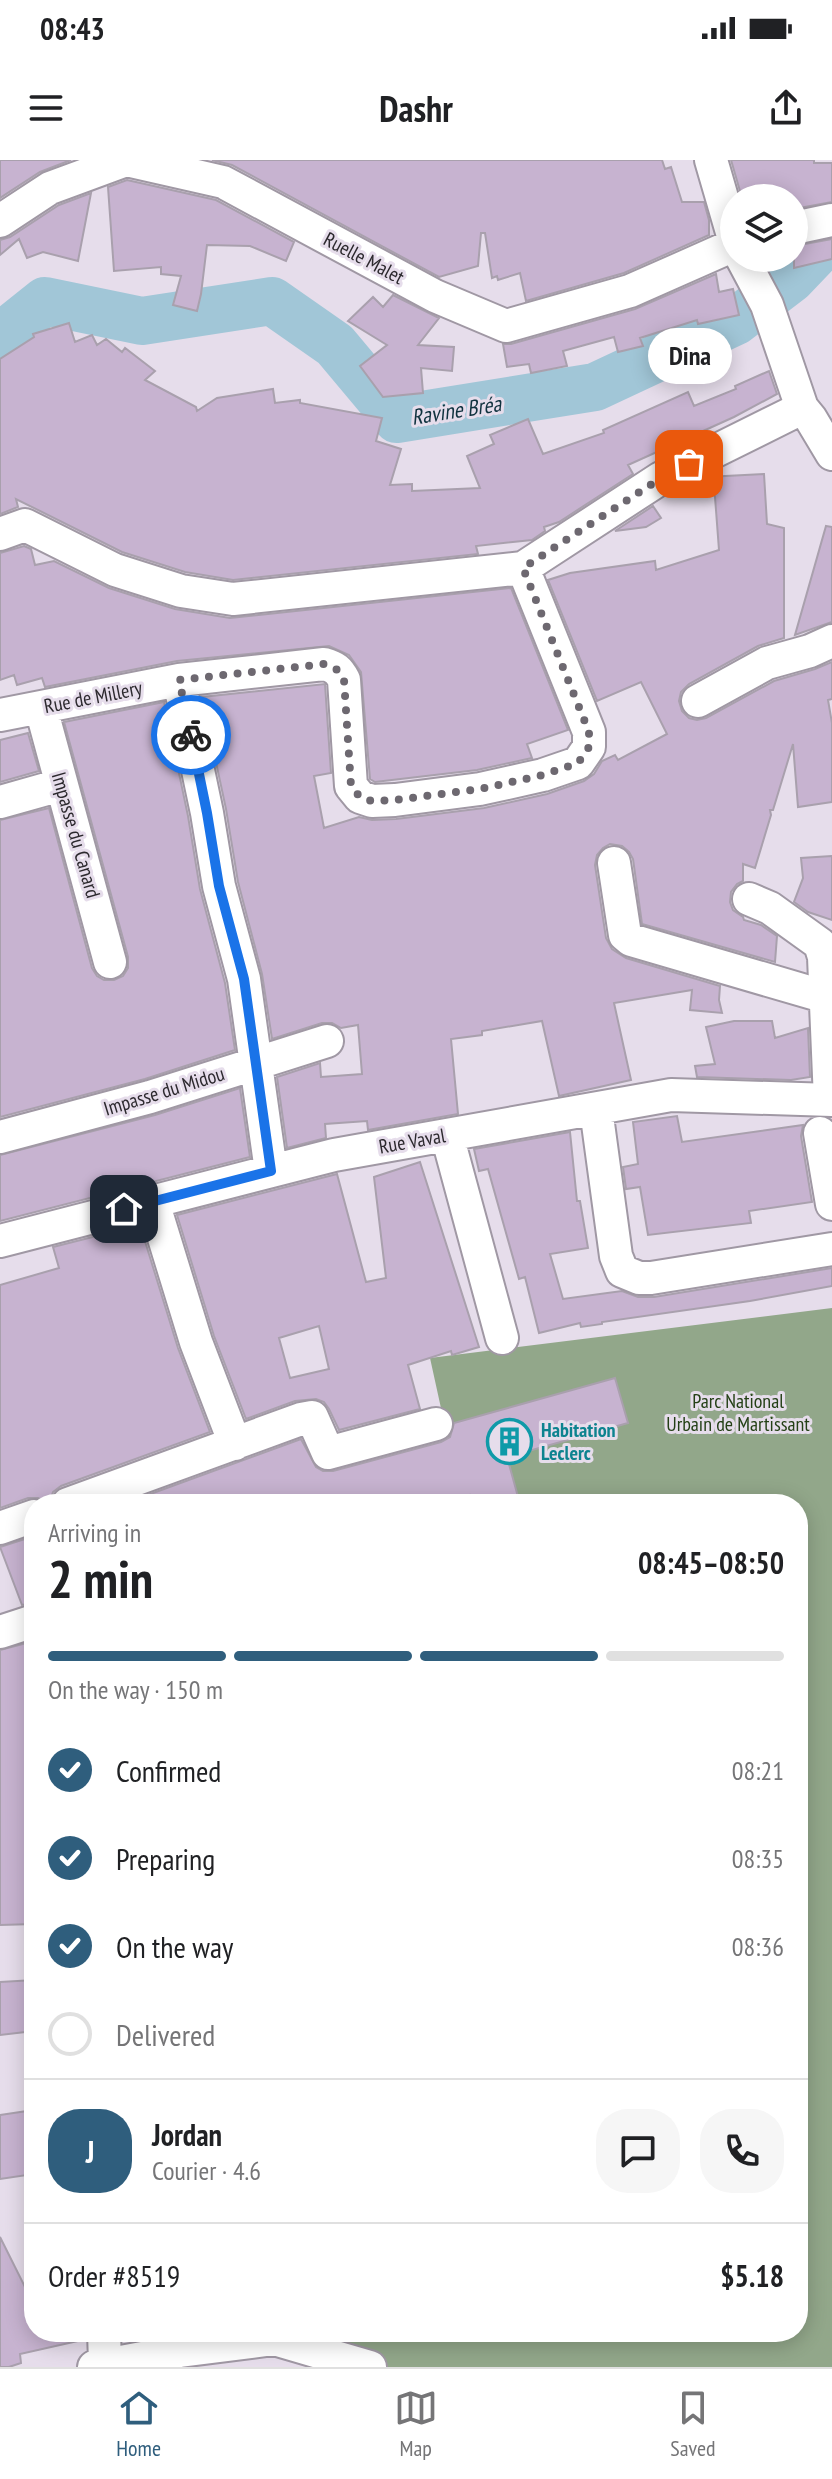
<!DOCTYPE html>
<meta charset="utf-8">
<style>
:root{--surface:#fff;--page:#f6f6f6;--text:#202124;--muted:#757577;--line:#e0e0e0;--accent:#2f5e7d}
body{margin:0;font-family:"PT Sans Narrow",sans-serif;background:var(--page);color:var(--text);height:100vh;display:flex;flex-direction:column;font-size:30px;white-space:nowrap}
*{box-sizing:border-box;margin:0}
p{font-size:26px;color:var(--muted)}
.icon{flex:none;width:44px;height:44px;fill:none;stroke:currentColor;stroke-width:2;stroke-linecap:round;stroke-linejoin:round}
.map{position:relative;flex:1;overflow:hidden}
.side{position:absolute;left:24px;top:1334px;width:784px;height:848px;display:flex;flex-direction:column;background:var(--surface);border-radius:32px;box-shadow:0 4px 20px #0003}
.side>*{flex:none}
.fabs{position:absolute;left:720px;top:24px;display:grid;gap:16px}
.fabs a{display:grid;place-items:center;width:88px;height:88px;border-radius:50%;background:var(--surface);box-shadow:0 4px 20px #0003;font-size:40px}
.pin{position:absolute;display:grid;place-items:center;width:68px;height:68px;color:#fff;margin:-34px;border-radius:16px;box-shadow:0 4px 12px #0006}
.courier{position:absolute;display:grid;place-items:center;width:80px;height:80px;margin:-40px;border:6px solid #1a73e8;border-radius:50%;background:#fff;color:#222;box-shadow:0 2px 10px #0007}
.bubble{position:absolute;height:56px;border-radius:28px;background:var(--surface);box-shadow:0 4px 20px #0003;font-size:26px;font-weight:700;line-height:56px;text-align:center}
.summary em{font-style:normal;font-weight:700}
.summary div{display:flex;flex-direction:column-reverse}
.summary{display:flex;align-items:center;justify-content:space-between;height:136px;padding:0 24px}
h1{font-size:52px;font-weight:700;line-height:60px}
.bar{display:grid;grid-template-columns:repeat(4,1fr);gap:12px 8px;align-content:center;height:96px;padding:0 24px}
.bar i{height:10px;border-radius:6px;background:var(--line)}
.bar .selected{background:var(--accent)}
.bar p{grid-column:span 4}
.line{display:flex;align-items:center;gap:20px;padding:0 24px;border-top:2px solid var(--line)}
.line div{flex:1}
.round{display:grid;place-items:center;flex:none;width:84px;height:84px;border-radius:32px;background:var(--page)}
ol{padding:0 24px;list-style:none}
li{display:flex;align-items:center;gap:24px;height:88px}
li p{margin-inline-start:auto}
li .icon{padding:8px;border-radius:50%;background:var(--accent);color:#fff;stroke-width:4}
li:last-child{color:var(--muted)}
li i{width:44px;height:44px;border:4px solid var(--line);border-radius:50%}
.status{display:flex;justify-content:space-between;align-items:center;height:56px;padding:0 40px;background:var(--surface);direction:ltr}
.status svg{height:22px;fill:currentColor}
header{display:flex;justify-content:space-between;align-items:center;height:104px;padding:0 24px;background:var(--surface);font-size:36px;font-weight:700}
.dock{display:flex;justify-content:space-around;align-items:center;height:112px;border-top:2px solid var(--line);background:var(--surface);font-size:22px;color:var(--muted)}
.dock a{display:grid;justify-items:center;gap:4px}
.dock .selected{color:var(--accent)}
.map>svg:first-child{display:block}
</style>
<div class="status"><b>08:43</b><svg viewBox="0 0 49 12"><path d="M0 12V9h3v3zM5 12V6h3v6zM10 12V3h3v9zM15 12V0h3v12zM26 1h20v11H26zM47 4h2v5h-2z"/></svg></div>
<header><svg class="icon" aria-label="menu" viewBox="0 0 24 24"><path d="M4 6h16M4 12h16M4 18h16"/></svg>Dashr<svg class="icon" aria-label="share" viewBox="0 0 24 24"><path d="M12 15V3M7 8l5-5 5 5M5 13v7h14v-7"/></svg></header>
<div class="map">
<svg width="832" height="2207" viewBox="0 0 832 2207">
<rect width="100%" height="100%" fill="#e6ddeb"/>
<path fill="#92a78a" d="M832,1148V2207H336L343,2172H798V1344H462L430,1198Z"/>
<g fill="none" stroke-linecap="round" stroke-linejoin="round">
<path stroke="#a1c6d7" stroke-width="48" d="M0,177L45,141L142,161L272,141L335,185L397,259L595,227L736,161L791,119L832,76"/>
</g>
<path fill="#c7b3d0" stroke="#a9a0ad" stroke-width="2" fill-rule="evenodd" d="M0,0H71L40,12L0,38Z
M212,0H662L665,9L671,7L682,42H704L709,60V75L624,113L526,141L520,113L498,120L497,116L492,118L485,73H481L478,106L439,117L232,5Z
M731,0H814V3H832V42L794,49V38H742Z
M127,20L216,40L294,82L286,101L250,86L207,85L201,134L197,151L173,145L181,116L161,114V107L114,111L108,27Z
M91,33L78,101L43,92L27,98L19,79L0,95V80L10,77L59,45Z
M832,79V99L794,108V86Z
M716,114L719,132L733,129L739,155L698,164L697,160L640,178L643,186L618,192L614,177L563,191L567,206L531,213L529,204L507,207L503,184H511L635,149Z
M393,135L439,158L418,185L454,187L452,211L421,208L423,233L383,237L360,206L387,185L348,161L373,137L383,147Z
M69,163L75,182L92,175L97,185L106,179L122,192L125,188L155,211L145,220L196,247L197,251L217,238L273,229L275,243L300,240V243L382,258L376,281L401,289L390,325L412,324V331L480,328L467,296L494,284L490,275L528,259L543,294L604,273L603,270L688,232L694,246L736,229L735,226L769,211L777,234L734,257L628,305L633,314L559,362L544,367L545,371L532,380L476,386L478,394L233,420L185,412L122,392L16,339L18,347L0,354V199L34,177L33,174Z
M764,314L767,364L784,368V478L758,486L689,524L681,532L679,541L682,551L689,558L697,560L706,558L774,521L815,509L832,502V539L828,540L832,563V642L798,647L793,584L773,650H770L771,655L755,708L743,704V721L737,724L731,732L730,742L733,750L743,757L744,760L761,765L777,776L775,802L642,764L633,699L629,692L622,686L610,684L603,688L597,695L595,705L606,778L612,789L626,798L720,826L719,840L722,853L690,850L692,830L614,843L631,920L559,936L542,861L482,871V875L451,879L458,954L368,970L367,961L325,964L326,978L287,988L277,917L320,903L321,917L362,914L358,865L341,868L332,863H322L272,879L262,814L238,722L226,649L202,537L325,524L331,613L314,616L324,668L359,657L372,660L396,659L484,648L547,634L584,621L594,614L602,601L615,595L618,600L667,574L641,522L597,541L548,420L570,413L655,401L656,410L719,390L715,337L707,317Z
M653,346L661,358L646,367L615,371Z
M826,366L832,367V462L795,475Z
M24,386L31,389L35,405L54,401L109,428L175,449L230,458L511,428L568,570L527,584L532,598L477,610L375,622L370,619L361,512L349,495L329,486L177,501L45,527L42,518L17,525L14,515L0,520V393Z
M164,542L188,656L200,729L225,823L235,890L145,919L0,957V660L49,648L92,808L97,816L104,820H114L123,816L128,808V797L64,562Z
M28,573L39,611L0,622V580Z
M832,696V760L808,752L794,742L803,718L801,698Z
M734,861H772L775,878L808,868L810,917L791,920L697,917L695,906L715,904L706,867Z
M240,928L250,997L0,1061V995L155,955Z
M677,956L682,982L803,965L801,976L812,1042L749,1051L751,1063L648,1075L640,1027L626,1029L623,1007L638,1004L633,962Z
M570,972L577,1041H580L588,1088L550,1094L563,1139L622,1131L638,1137H654L832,1108V1126L750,1141L602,1162V1164L581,1167L580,1163L539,1173L525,1117L519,1119L488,1009L479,1011L474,989Z
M420,1002L479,1187L452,1195L451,1191L408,1205L420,1249L339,1270L329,1249L324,1242L316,1239L295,1241L246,1259L214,1176L177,1055L337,1014L366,1122L386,1118L374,1017ZM319,1166L329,1209L290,1218L279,1178Z
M140,1065L178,1188L210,1272L61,1326L53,1332L49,1344L38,1338H28L0,1348V1125L59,1108L53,1087Z
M615,1218L628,1263L507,1297L520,1344H472L470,1335L413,1344H123L301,1279L316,1307L323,1311H333L441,1282L450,1277L454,1263Z
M34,1376V1443L22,1445L0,1387Z
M34,1481V1764L0,1765V1490Z
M34,1820V1871L0,1875V1822Z
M34,1950V2014L0,2019V1955Z
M0,2077L34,2145V2172H77L78,2181L20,2194L21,2203L9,2207H0Z"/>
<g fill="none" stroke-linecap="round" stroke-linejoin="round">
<defs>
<path id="minor" d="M711,0L734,79
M0,61L50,28L126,0L223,22L435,136L506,166L630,131L734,85
M794,68L832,60
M742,98L767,145L802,248L811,259L832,294
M0,374L25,365L115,410L181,431L233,439L523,408L661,318L802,248
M179,520L207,653L219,726L244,819L271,1011
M698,541L767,503L810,491L832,481
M41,548L110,802
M0,555L179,520L324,504C335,507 339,510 344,520L351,626L360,637L372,641L395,640L480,629L543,615L578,603L589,587V572L523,408
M0,642L50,628L61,622
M614,703L625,775L631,780L826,837
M749,739L770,748L820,784L824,797L830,940
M596,949L616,1096L622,1111L639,1118H651L832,1089
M820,973L832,1044
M447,975L502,1178
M0,977L150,937L327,881
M153,1042L196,1182L235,1284
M0,1081L334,995L671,935L832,940
M68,1344L301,1259L312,1257L328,1293L436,1264
M0,1368L34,1356
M0,1472L34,1461
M104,2172L105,2203
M94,2207L180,2191L274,2179L370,2207"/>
</defs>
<use href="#minor" stroke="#a098a4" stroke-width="36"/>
<use href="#minor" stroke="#fff" stroke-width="32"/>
</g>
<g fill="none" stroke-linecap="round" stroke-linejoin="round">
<path stroke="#6d6870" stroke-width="8" stroke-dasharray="0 14.4" d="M191,575L179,520L324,504C335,507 339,510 344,520L351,626L360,637L372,641L395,640L480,629L543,615L578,603L589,587V572L523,408L661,318L689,304"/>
<path stroke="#1a73e8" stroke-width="10" d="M124,1049L271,1011L244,819L219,726L207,653L191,575"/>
</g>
<defs>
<symbol id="building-ring" viewBox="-11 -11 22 22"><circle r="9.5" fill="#e6ddeb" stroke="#0f9aa8" stroke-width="1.5"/><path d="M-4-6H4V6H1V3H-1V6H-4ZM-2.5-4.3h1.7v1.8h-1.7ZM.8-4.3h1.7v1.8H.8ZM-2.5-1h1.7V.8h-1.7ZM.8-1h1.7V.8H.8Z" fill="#0f9aa8"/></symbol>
</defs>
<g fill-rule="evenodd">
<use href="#building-ring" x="484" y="1256" width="51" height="51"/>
</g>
<g text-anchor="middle" stroke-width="6" stroke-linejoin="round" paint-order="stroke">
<g font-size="20" fill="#2c292e" stroke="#e6ddeb">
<text transform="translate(364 98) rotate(28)" y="7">Ruelle Malet</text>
<text transform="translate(93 537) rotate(-11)" y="7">Rue de Millery</text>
<text transform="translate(76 675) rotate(74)" y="7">Impasse du Canard</text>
<text transform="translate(164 931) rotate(-17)" y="7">Impasse du Midou</text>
<text transform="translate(412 981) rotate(-10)" y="7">Rue Vaval</text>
</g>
<g font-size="20" fill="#244016" stroke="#e6ddeb">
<text x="738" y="1248">Parc National<tspan x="738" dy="23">Urbain de Martissant</tspan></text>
</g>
<g font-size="20" font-weight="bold" fill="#0d838f" stroke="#e6ddeb" text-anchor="start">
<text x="541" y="1277">Habitation<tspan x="541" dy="23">Leclerc</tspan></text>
</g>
<g font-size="22" font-style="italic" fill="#10323f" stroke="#e6ddeb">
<text transform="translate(456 250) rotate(-9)" y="8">Ravine Bréa</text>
</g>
</g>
</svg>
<div class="fabs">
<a><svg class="icon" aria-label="layers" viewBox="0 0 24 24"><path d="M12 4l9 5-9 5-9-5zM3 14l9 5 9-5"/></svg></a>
</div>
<div class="pin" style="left:689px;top:304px;background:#ea580c"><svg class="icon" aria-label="bag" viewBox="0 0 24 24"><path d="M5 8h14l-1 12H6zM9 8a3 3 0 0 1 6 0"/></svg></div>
<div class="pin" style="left:124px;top:1049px;background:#1f2937"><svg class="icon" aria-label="home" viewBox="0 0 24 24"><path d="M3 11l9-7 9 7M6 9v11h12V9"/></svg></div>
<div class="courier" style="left:191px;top:575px"><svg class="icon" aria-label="bike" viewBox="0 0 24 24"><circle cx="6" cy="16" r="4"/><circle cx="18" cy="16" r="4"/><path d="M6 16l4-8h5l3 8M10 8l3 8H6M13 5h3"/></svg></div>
<div class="bubble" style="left:648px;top:168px;width:84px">Dina</div>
<section class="side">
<div class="summary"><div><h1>2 min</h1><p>Arriving in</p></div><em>08:45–08:50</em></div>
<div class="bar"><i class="selected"></i><i class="selected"></i><i class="selected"></i><i></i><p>On the way · 150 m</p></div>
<ol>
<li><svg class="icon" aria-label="check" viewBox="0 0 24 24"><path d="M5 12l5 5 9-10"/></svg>Confirmed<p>08:21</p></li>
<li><svg class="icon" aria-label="check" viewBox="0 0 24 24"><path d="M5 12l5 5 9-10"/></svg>Preparing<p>08:35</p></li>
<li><svg class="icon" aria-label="check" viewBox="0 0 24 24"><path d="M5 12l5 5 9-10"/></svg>On the way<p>08:36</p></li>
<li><i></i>Delivered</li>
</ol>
<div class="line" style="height:144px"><b class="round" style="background:var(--accent);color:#fff">J</b><div><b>Jordan</b><p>Courier · 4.6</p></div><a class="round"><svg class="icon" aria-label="chat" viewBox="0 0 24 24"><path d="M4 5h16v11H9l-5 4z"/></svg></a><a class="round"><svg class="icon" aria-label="phone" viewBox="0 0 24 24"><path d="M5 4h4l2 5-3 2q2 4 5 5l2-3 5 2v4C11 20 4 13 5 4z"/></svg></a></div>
<div class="line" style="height:104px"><div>Order #8519</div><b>$5.18</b></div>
</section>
</div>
<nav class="dock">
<a class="selected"><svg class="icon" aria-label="home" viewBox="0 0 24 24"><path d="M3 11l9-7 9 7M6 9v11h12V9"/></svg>Home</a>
<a><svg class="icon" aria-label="map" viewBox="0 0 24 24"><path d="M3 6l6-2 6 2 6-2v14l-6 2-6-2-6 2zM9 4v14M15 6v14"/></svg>Map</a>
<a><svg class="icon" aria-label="saved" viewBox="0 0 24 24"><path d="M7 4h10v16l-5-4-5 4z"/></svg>Saved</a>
</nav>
